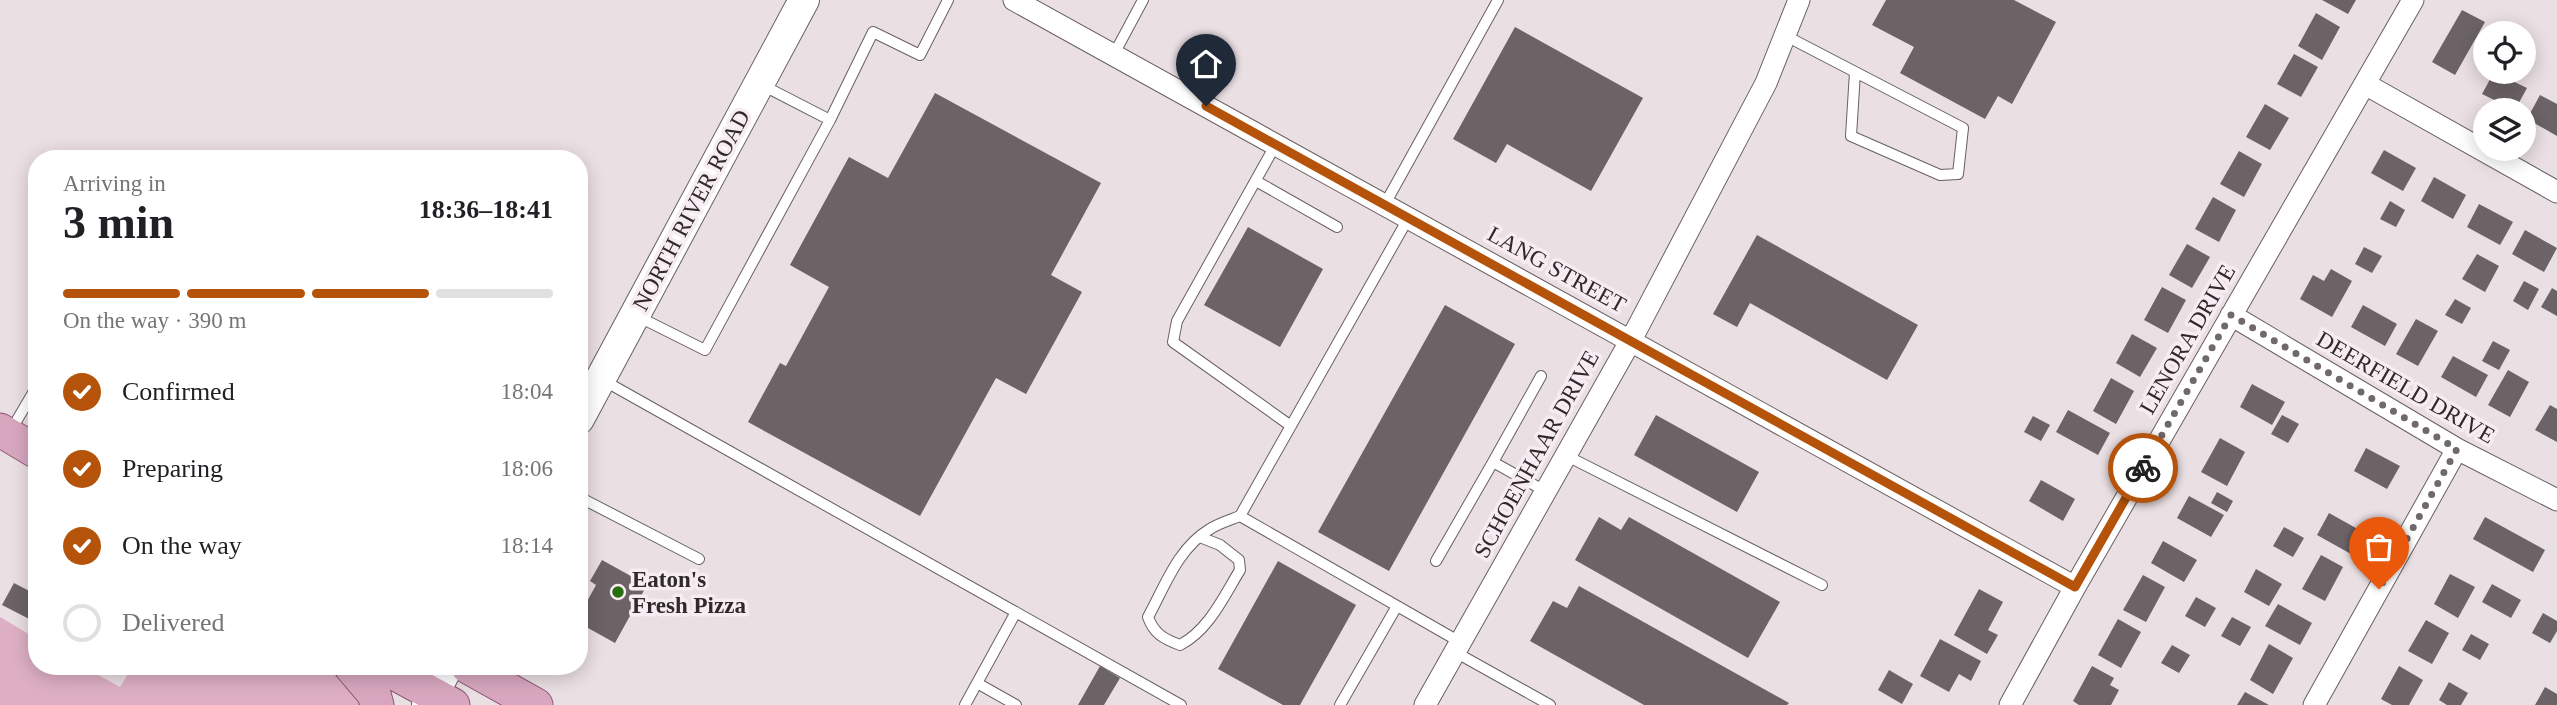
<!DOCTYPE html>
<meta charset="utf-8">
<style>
:root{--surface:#fff;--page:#f6f6f6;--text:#202124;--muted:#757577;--line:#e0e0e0;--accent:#b45309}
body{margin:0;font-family:"Times New Roman",serif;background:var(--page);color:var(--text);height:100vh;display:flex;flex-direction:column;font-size:26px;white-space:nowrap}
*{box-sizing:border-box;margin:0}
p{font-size:23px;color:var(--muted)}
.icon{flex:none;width:38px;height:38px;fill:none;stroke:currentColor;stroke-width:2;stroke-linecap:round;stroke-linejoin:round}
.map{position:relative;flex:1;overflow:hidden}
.details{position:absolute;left:28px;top:150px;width:560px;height:525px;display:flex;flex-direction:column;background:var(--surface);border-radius:28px;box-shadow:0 4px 18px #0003}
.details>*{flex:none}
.buttons{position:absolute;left:2473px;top:21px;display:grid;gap:14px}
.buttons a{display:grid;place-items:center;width:63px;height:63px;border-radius:50%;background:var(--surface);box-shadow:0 4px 18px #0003;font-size:35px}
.pin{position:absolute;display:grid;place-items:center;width:60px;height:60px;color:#fff;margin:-72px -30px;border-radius:50% 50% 50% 0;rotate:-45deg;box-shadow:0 0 7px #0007}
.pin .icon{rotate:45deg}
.courier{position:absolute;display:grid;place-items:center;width:70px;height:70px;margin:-35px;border:5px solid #b45309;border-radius:50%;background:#fff;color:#222;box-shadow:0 2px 9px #0007}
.head em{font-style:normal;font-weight:700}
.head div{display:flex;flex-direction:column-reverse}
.head{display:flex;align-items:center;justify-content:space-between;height:119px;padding:0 35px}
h1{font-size:46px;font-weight:700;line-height:52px}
.bar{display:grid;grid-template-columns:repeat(4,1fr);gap:10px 7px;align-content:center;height:84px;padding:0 35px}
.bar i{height:9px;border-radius:5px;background:var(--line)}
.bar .selected{background:var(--accent)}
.bar p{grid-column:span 4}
ol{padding:0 35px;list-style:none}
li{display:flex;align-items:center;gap:21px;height:77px}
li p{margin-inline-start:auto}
li .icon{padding:7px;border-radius:50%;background:var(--accent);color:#fff;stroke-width:4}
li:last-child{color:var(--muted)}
li i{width:38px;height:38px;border:4px solid var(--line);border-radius:50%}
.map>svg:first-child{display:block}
</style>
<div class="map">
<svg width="2557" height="705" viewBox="0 0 2557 705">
<rect width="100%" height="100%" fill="#eadfe3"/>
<path fill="#deafc4" d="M0,617L37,639V667H84L120,687L132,667H338L366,705H0Z"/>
<path fill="#6c6367" d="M1886,0H2014L2056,22L2012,104L1998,96L1985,119L1900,73L1914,47L1872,25Z
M2322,0H2356L2348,14Z
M2462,10L2485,22L2455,75L2432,62Z
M2316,13L2340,27L2322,60L2298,46Z
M1515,27L1643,98L1591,191L1507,144L1496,163L1453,139Z
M2294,54L2318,67L2301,97L2277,84Z
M2494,72L2527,88L2515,110L2482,94Z
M935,93L1101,183L1051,275L1082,292L1026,394L996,378L920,516L748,422L780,363L786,366L829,287L790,265L849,157L888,178Z
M2540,95L2557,104V136L2527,119Z
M2265,104L2289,118L2270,150L2246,137Z
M2384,150L2416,168L2403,191L2371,173Z
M2239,151L2262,164L2244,197L2220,184Z
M2434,177L2466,195L2453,219L2421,201Z
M2213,197L2236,210L2219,242L2195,229Z
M2390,201L2405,210L2396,227L2380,219Z
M2479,204L2513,222L2500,245L2467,227Z
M1248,227L1323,269L1280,347L1204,305Z
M2525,230L2557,248L2544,272L2512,254Z
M1757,235L1918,325L1887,380L1750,303L1737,327L1713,314Z
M2187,244L2210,257L2192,288L2169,275Z
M2364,247L2382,256L2372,273L2355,264Z
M2477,254L2499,266L2485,292L2462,279Z
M2331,269L2352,281L2332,317L2300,299L2313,275L2324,281Z
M2524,281L2539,289L2528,310L2513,301Z
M2162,287L2186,300L2168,333L2144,320Z
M2552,288L2557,291V316L2541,307Z
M2455,299L2471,308L2462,324L2445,315Z
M1445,305L1515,344L1389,571L1318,532Z
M2363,305L2397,324L2385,346L2351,327Z
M2416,319L2438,331L2418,366L2396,354Z
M2132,334L2157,348L2140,377L2116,363Z
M2493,341L2510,350L2499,370L2482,361Z
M2453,356L2488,375L2476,397L2441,377Z
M2508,370L2529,382L2510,417L2488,405Z
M2111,378L2134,391L2116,424L2093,411Z
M2252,384L2285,402L2272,425L2240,407Z
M2550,405L2557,409V442L2535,430Z
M2068,410L2110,433L2098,455L2056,432Z
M1656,415L1759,472L1737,512L1634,455Z
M2282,415L2299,424L2288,443L2271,434Z
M2033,416L2050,425L2041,441L2024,432Z
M2220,438L2245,452L2227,486L2201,472Z
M2366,448L2400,466L2387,489L2354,471Z
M2041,480L2075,499L2063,521L2029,501Z
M2217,492L2233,501L2227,512L2211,503Z
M2189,496L2224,515L2211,537L2177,518Z
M2329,513L2363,532L2351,554L2317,535Z
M1599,517L1621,530L1629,517L1780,602L1748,658L1575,560Z
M2485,517L2545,550L2533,572L2473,539Z
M2284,527L2304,538L2293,557L2273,546Z
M2163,541L2197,560L2184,582L2151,563Z
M2321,555L2343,567L2325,601L2302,589Z
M602,560L647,585L615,643L579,623V616L596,585L590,581Z
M1278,561L1356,605L1300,705H1283L1218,669Z
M2256,569L2282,584L2269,606L2244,592Z
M2450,574L2475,587L2458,618L2434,604Z
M2143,575L2165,587L2146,622L2123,610Z
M14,583L37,595V623L2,605Z
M2492,584L2521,600L2511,618L2482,602Z
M1579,586L1789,703L1787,705H1644L1530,641L1553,601L1567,608Z
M1979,589L2003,602L1988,630L1998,635L1987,654L1954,635Z
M2196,597L2216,608L2205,627L2185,616Z
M2278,604L2312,623L2300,645L2265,626Z
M2543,613L2557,621V631L2550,643L2532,633Z
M2232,617L2251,627L2240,646L2221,636Z
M2118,619L2141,632L2121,668L2098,655Z
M2426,620L2449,633L2432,664L2408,651Z
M2471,634L2489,644L2480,660L2462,650Z
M1940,639L1981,661L1971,681L1959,674L1949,692L1920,676Z
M2269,644L2293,658L2273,694L2250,680Z
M2172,645L2190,655L2179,673L2161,663Z
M1100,666L1120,678L1104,705H1078Z
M2092,666L2114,678L2110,685L2119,690L2111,705H2079L2073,701Z
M2399,666L2423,680L2409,705H2392L2381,699Z
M1889,670L1913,684L1902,704L1878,690Z
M2449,682L2468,693L2461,705H2447L2439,700Z
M2545,687L2557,694V705H2535Z
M2245,692L2269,705H2237Z"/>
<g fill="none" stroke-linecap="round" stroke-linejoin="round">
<defs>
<path id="lane" d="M1786,36L1963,128L1958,174L1940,175L1851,136L1855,72
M1113,56L1143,0
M762,85L830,120L873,32L920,55L948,0
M1276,144L1177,321L1173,342L1291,426
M1256,181L1337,227
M1385,204L1498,0
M1409,217L1240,516L1460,642
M635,315L705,350L830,120
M601,379L1181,705
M10,432L37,386
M1565,455L1822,585
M1493,462L1541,376
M579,497L699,559
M1200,537L1220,545L1239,560L1240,570C1224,596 1209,630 1180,645C1164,639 1154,634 1148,617C1165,586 1178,548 1210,529C1219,523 1230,520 1240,516
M1436,561L1493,462L1545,491
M1455,652L1550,705
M977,683L1016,705
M965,705L1016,612
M1340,705L1397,606"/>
<path id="street" d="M1014,0L2075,587
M2365,84L2557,192
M2231,315L2457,449L2557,500
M1425,705L1631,340L1766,83L1799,0
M2010,705L2075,587L2413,0
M2314,705L2457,449"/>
<path id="secondary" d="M579,419L804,0
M427,705L448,667"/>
<path id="primary" d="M0,430L37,452
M351,667L374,694L377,705
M383,667L453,705
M468,667L536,705"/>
</defs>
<use href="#lane" stroke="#695f63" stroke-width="12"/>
<use href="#street" stroke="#695f63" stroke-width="23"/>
<use href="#secondary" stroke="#695f63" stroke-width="32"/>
<use href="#primary" stroke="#8c5670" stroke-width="35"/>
<use href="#lane" stroke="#fff" stroke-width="10"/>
<use href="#street" stroke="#fff" stroke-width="21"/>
<use href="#secondary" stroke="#fff" stroke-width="30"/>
<use href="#primary" stroke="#d8a7bf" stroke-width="33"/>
</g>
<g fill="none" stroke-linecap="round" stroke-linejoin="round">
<path stroke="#70696c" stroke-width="7" stroke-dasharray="0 12.6" d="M2143,468L2231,315L2457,449L2379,589"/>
<path stroke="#b45309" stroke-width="9" d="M1206,106L2075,587L2143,468"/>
</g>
<circle fill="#276e0d" stroke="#f7ecf1" stroke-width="2.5" cx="618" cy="592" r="7"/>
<g text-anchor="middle" stroke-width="7" stroke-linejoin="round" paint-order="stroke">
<g font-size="23" fill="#2e2a2c" stroke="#f7ecf1">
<text transform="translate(691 210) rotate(-62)" y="8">NORTH RIVER ROAD</text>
<text transform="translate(1557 269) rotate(29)" y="8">LANG STREET</text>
<text transform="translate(2187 339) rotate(-60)" y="8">LENORA DRIVE</text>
<text transform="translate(2406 387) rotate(30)" y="8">DEERFIELD DRIVE</text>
<text transform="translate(1536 454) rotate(-61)" y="8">SCHOENHAAR DRIVE</text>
</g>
<g font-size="23" font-weight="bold" fill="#2e2a2c" stroke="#f7ecf1" text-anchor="start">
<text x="632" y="587">Eaton's<tspan x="632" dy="26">Fresh Pizza</tspan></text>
</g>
</g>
</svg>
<div class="buttons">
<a><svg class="icon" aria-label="locate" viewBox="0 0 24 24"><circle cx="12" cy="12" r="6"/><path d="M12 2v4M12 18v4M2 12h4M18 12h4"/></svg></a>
<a><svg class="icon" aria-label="layers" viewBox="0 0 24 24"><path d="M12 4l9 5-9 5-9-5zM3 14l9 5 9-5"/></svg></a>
</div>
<div class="pin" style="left:2379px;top:589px;background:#ea580c"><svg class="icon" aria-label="bag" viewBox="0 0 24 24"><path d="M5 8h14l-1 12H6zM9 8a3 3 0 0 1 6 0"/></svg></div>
<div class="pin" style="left:1206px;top:106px;background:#1f2937"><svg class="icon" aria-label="home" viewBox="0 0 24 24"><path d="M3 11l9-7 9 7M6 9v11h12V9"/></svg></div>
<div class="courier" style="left:2143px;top:468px"><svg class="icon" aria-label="bike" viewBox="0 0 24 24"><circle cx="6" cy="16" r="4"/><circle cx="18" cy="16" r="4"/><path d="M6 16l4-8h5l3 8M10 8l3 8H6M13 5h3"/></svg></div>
<section class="details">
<div class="head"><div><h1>3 min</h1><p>Arriving in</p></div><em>18:36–18:41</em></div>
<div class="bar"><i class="selected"></i><i class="selected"></i><i class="selected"></i><i></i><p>On the way · 390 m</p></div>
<ol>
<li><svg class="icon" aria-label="check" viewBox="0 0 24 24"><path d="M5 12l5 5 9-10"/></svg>Confirmed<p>18:04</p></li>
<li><svg class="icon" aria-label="check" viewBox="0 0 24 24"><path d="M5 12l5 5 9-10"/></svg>Preparing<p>18:06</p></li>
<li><svg class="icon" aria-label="check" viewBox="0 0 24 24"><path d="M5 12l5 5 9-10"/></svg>On the way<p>18:14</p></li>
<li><i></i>Delivered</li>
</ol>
</section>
</div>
